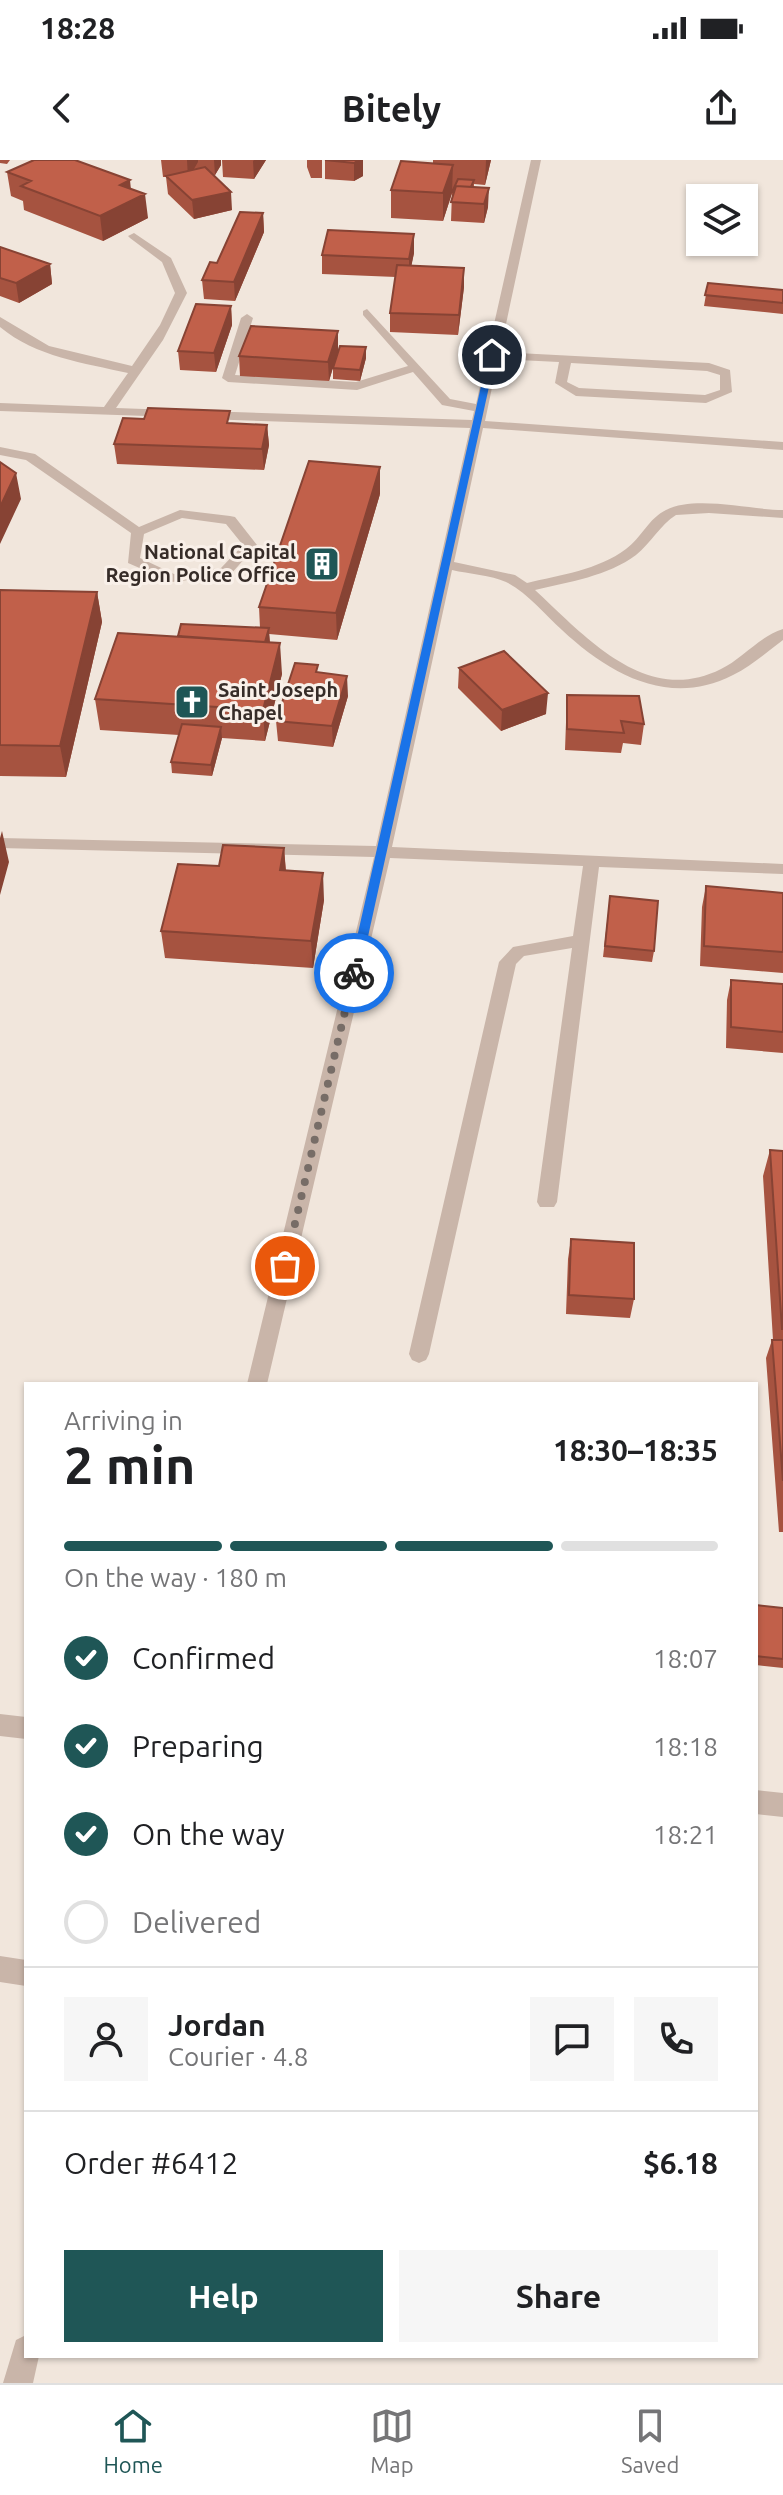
<!DOCTYPE html>
<meta charset="utf-8">
<style>
:root{--surface:#fff;--page:#f6f6f6;--text:#202124;--muted:#757577;--line:#e0e0e0;--accent:#1f5656}
body{margin:0;font-family:Ubuntu,sans-serif;background:var(--page);color:var(--text);height:100vh;display:flex;flex-direction:column;font-size:30px;white-space:nowrap}
*{box-sizing:border-box;margin:0}
p{font-size:26px;color:var(--muted)}
.icon{flex:none;width:44px;height:44px;fill:none;stroke:currentColor;stroke-width:2;stroke-linecap:round;stroke-linejoin:round}
.map{position:relative;flex:1;overflow:hidden}
.side{position:absolute;left:24px;top:1222px;width:734px;height:976px;display:flex;flex-direction:column;background:var(--surface);border-radius:0px;box-shadow:0 2px 6px #0004}
.side>*{flex:none}
.fabs{position:absolute;left:686px;top:24px;display:grid;gap:16px}
.fabs a{display:grid;place-items:center;width:72px;height:72px;border-radius:0px;background:var(--surface);box-shadow:0 2px 6px #0004;font-size:40px}
.pin{position:absolute;display:grid;place-items:center;width:68px;height:68px;color:#fff;margin:-34px;border:4px solid #fff;border-radius:50%;box-shadow:0 2px 8px #0007}
.courier{position:absolute;display:grid;place-items:center;width:80px;height:80px;margin:-40px;border:6px solid #1a73e8;border-radius:50%;background:#fff;color:#222;box-shadow:0 2px 10px #0007}
.head em{font-style:normal;font-weight:700}
.head div{display:flex;flex-direction:column-reverse}
.head{display:flex;align-items:center;justify-content:space-between;height:136px;padding:0 40px}
h1{font-size:52px;font-weight:700;line-height:60px}
.bar{display:grid;grid-template-columns:repeat(4,1fr);gap:12px 8px;align-content:center;height:96px;padding:0 40px}
.bar i{height:10px;border-radius:6px;background:var(--line)}
.bar .selected{background:var(--accent)}
.bar p{grid-column:span 4}
.line{display:flex;align-items:center;gap:20px;padding:0 40px;border-top:2px solid var(--line)}
.line div{flex:1}
.round{display:grid;place-items:center;flex:none;width:84px;height:84px;border-radius:0px;background:var(--page)}
ol{padding:0 40px;list-style:none}
li{display:flex;align-items:center;gap:24px;height:88px}
li p{margin-inline-start:auto}
li .icon{padding:8px;border-radius:50%;background:var(--accent);color:#fff;stroke-width:4}
li:last-child{color:var(--muted)}
li i{width:44px;height:44px;border:4px solid var(--line);border-radius:50%}
.primary-button{display:flex;gap:16px;margin-top:auto;padding:16px 40px}
.primary-button a{flex:1;height:92px;border-radius:0px;background:var(--accent);color:#fff;font-size:32px;font-weight:700;line-height:92px;text-align:center}
.primary-button a+a{background:var(--page);color:var(--text)}
.status{display:flex;justify-content:space-between;align-items:center;height:56px;padding:0 40px;background:var(--surface);direction:ltr}
.status svg{height:22px;fill:currentColor}
header{display:flex;justify-content:space-between;align-items:center;height:104px;padding:0 40px;background:var(--surface);font-size:36px;font-weight:700}
.tabs{display:flex;justify-content:space-around;align-items:center;height:112px;border-top:2px solid var(--line);background:var(--surface);font-size:22px;color:var(--muted)}
.tabs a{display:grid;justify-items:center;gap:4px}
.tabs .selected{color:var(--accent)}
.map>svg:first-child{display:block}
</style>
<div class="status"><b>18:28</b><svg viewBox="0 0 49 12"><path d="M0 12V9h3v3zM5 12V6h3v6zM10 12V3h3v9zM15 12V0h3v12zM26 1h20v11H26zM47 4h2v5h-2z"/></svg></div>
<header><svg class="icon" aria-label="back" viewBox="0 0 24 24"><path d="M15 5l-7 7 7 7"/></svg>Bitely<svg class="icon" aria-label="share" viewBox="0 0 24 24"><path d="M12 15V3M7 8l5-5 5 5M5 13v7h14v-7"/></svg></header>
<div class="map">
<svg width="783" height="2223" viewBox="0 0 783 2223">
<rect width="100%" height="100%" fill="#f1e6dc"/>
<g fill="none" stroke-linecap="round" stroke-linejoin="round">
<path fill="#c9b5a9" fill-rule="evenodd" d="M531,0H541L500,192L709,203L730,210L732,232L706,243L576,236L555,223L559,202L498,199L485,261L783,282V290L483,268L454,402L515,415L527,423C560,415 598,410 626,389C641,378 649,358 666,350C696,335 750,350 783,350V358L709,353L676,355C660,365 651,383 636,395C608,416 569,422 535,430C585,476 646,547 721,509C742,499 760,476 783,469V480C767,492 751,506 733,515C669,548 609,514 562,470C545,455 527,432 506,422C491,415 469,414 452,410L392,687L783,704V714L599,707L557,1042L554,1047H540L537,1042L572,788L524,796L516,804L429,1194L426,1200L419,1203L412,1200L409,1194L499,802L513,787L573,776L583,706L390,698L267,1224H247L374,697L0,688V678L376,686L470,268L204,259L198,255L204,251L472,260L474,251L442,245L413,212L357,230L228,222L222,218L241,158L247,154L253,158L235,215L356,222L408,206L363,155V151L367,149L450,239L476,244ZM571,203L707,211L720,215V230L705,235L579,228L567,222Z
M134,73L171,98L187,133L163,180L116,248L172,250L178,254L176,257L0,251V243L104,247L128,213C84,203 36,197 0,167V157L49,186L132,206L160,165L175,133L162,102L130,78L128,76Z
M0,287L35,294L139,367L180,350L230,356L235,357L257,385L230,415L172,422L128,403L131,373L26,300L0,295ZM182,358L226,364L243,385L221,408L174,414L140,398L144,374Z
M0,1554L26,1557V1579L0,1576Z
M756,1630L783,1633V1657L756,1654Z
M0,1796L26,1800V1826L0,1822Z
M26,2175V2196H39L33,2223H3L16,2180Z"/>
</g>
<path fill="#a65340" d="M0,0H10L7,4L0,3Z
M161,0H221V5L215,15H213L232,50L194,59L168,34L166,17H163Z
M222,0H266L254,19L223,17Z
M307,0H322V18H311L307,7Z
M325,0H363V16L354,21L325,19Z
M433,0H491L485,25L474,24V28L488,47L484,63L451,61L452,33L443,61L391,58V30L433,4Z
M7,12L131,28L148,58L103,81L24,50L23,41L11,36Z
M263,53L264,72L235,141L204,139L202,120Z
M0,87L50,104L52,124L19,143L0,136Z
M414,93L411,106L464,108V127L458,175L390,172V153L396,117L322,114V95Z
M708,123L783,130V154L704,146Z
M231,146L232,165L216,212L180,210L178,191Z
M338,171V190L366,198L360,221L333,219V208L336,197L329,221L240,216L239,196Z
M231,264L267,265L269,285L264,310L117,304L114,284Z
M380,334L337,480L269,474L270,482L282,514L265,581L222,578L212,616L172,613L171,602L179,575L100,570L95,539L178,476L260,468L259,447Z
M0,430L97,432L102,462L66,617L0,616Z
M459,508L546,554L501,571L458,528Z
M318,513L348,536L333,587L278,581L276,561Z
M567,535L644,564L641,585L623,583L621,593L565,590Z
M284,688L286,711L324,740L313,808L165,798L161,771L219,706Z
M706,726L783,733V813L700,806L702,747Z
M610,736L654,791L652,802L603,797Z
M731,820L783,824V893L726,888L727,840Z
M770,990L783,991V1372H779L766,1198L772,1180H773L763,1016Z
M571,1079L634,1139L630,1158L566,1154L568,1099Z
M756,1445L783,1448V1508L756,1505Z"/>
<path fill="#874334" d="M187,0H198V2L188,19Z
M214,0H221V5L215,15Z
M254,0H266L254,19L253,1Z
M356,0H363V16L354,21V3Z
M486,0H491L485,25Z
M453,5L452,33L443,61V33Z
M130,20L132,40L145,34L148,58L103,81L100,56L120,25Z
M489,28L488,47L484,63V44Z
M231,32L232,50L194,59L192,40Z
M263,53L264,72L235,141L234,122Z
M414,74V93L409,118V99Z
M50,104L52,124L19,143L16,123Z
M464,108V127L458,175L459,155Z
M231,146L232,165L216,212L214,193Z
M338,171V191L329,221L328,202Z
M366,187V198L360,221V210Z
M267,265L269,285L264,310L262,289Z
M380,307V334L337,480L336,453Z
M16,313L21,339L0,384V347Z
M97,432L102,462L66,617L60,586Z
M269,468L270,489H264Z
M280,483L282,514L265,581L263,550Z
M347,516L348,536L333,587L332,566Z
M548,533L546,554L501,571L502,550Z
M221,567L222,578L212,616L211,605Z
M2,671L9,702L0,735V678Z
M284,688L286,715L280,710Z
M323,713L324,740L313,808L311,781Z"/>
<path fill="#c1604a" stroke="#874334" stroke-width="2" d="M34,0H75L130,20L120,25L145,34L100,56L21,26L31,21L7,12Z
M325,0H359L354,3Z
M401,1L453,5L443,33L391,30Z
M205,7L231,32L192,40L166,16Z
M458,19L474,20L471,27L456,26L454,32H452Z
M456,26L489,28L484,44L451,42Z
M240,52L263,53L234,122L202,120L210,102L217,103Z
M328,70L414,74L409,99L322,95Z
M0,87L50,104L16,123L0,118Z
M397,105L464,108L459,155L390,153Z
M708,123L783,130V143L705,135Z
M196,144L231,146L214,193L178,191Z
M251,166L338,171L328,202L239,196Z
M340,186L366,187L360,210L333,208Z
M148,248L230,251L227,263L267,265L262,289L114,284L123,258L144,259Z
M309,301L380,307L336,453L259,447Z
M0,302L16,313L0,347Z
M0,430L97,432L60,586L0,585Z
M181,464L269,468L265,482L178,476Z
M118,473L280,483L263,550L95,539Z
M504,491L548,533L502,550L459,508Z
M295,503L318,505L316,512L347,516L332,566L276,561Z
M567,535L639,536L644,564L621,561L624,573L567,569Z
M182,564L221,567L211,605L171,602Z
M223,685L284,688L280,710L323,713L311,781L161,771L178,704L219,706Z
M706,726L783,733V792L704,786Z
M610,736L658,741L654,791L605,786Z
M731,820L783,824V872L731,867Z
M770,990L783,991V1169H782Z
M571,1079L634,1083V1139L569,1135Z
M772,1180H783V1321Z
M756,1445L783,1448V1499L756,1496Z"/>
<path fill="#1a73e8" d="M492,192L496,195L360,813L354,817L349,813L488,195Z"/>
<g fill="none" stroke-linecap="round" stroke-linejoin="round">
<path stroke="#776d67" stroke-width="8" stroke-dasharray="0 14.4" d="M285,1106L354,813"/>
</g>
<defs>
<symbol id="building-square" viewBox="-11 -11 22 22"><rect x="-9" y="-9" width="18" height="18" rx="4" fill="#1f5656" stroke="#f9f0e9"/><path d="M-4-6H4V6H1V3H-1V6H-4ZM-2.5-4.3h1.7v1.8h-1.7ZM.8-4.3h1.7v1.8H.8ZM-2.5-1h1.7V.8h-1.7ZM.8-1h1.7V.8H.8Z" fill="#fff"/></symbol>
<symbol id="church-square" viewBox="-11 -11 22 22"><rect x="-9" y="-9" width="18" height="18" rx="4" fill="#1f5656" stroke="#f9f0e9"/><path d="M-1.2-6h2.4v3.5h3.3v2.4h-3.3V6h-2.4V-.1h-3.3v-2.4h3.3Z" fill="#fff"/></symbol>
</defs>
<g fill-rule="evenodd">
<use href="#building-square" x="302" y="384" width="40" height="40"/>
<use href="#church-square" x="172" y="522" width="40" height="40"/>
</g>
<g text-anchor="middle" stroke-width="6" stroke-linejoin="round" paint-order="stroke">
<g font-size="20" font-weight="bold" fill="#362c28" stroke="#f9f0e9" text-anchor="end">
<text x="296" y="399">National Capital<tspan x="296" dy="23">Region Police Office</tspan></text>
<text x="218" y="537" text-anchor="start">Saint Joseph<tspan x="218" dy="23">Chapel</tspan></text>
</g>
</g>
</svg>
<div class="fabs">
<a><svg class="icon" aria-label="layers" viewBox="0 0 24 24"><path d="M12 4l9 5-9 5-9-5zM3 14l9 5 9-5"/></svg></a>
</div>
<div class="pin" style="left:285px;top:1106px;background:#ea580c"><svg class="icon" aria-label="bag" viewBox="0 0 24 24"><path d="M5 8h14l-1 12H6zM9 8a3 3 0 0 1 6 0"/></svg></div>
<div class="pin" style="left:492px;top:195px;background:#1f2937"><svg class="icon" aria-label="home" viewBox="0 0 24 24"><path d="M3 11l9-7 9 7M6 9v11h12V9"/></svg></div>
<div class="courier" style="left:354px;top:813px"><svg class="icon" aria-label="bike" viewBox="0 0 24 24"><circle cx="6" cy="16" r="4"/><circle cx="18" cy="16" r="4"/><path d="M6 16l4-8h5l3 8M10 8l3 8H6M13 5h3"/></svg></div>
<section class="side">
<div class="head"><div><h1>2 min</h1><p>Arriving in</p></div><em>18:30–18:35</em></div>
<div class="bar"><i class="selected"></i><i class="selected"></i><i class="selected"></i><i></i><p>On the way · 180 m</p></div>
<ol>
<li><svg class="icon" aria-label="check" viewBox="0 0 24 24"><path d="M5 12l5 5 9-10"/></svg>Confirmed<p>18:07</p></li>
<li><svg class="icon" aria-label="check" viewBox="0 0 24 24"><path d="M5 12l5 5 9-10"/></svg>Preparing<p>18:18</p></li>
<li><svg class="icon" aria-label="check" viewBox="0 0 24 24"><path d="M5 12l5 5 9-10"/></svg>On the way<p>18:21</p></li>
<li><i></i>Delivered</li>
</ol>
<div class="line" style="height:144px"><a class="round"><svg class="icon" aria-label="person" viewBox="0 0 24 24"><circle cx="12" cy="8" r="4"/><path d="M4 21q1-7 8-7t8 7"/></svg></a><div><b>Jordan</b><p>Courier · 4.8</p></div><a class="round"><svg class="icon" aria-label="chat" viewBox="0 0 24 24"><path d="M4 5h16v11H9l-5 4z"/></svg></a><a class="round"><svg class="icon" aria-label="phone" viewBox="0 0 24 24"><path d="M5 4h4l2 5-3 2q2 4 5 5l2-3 5 2v4C11 20 4 13 5 4z"/></svg></a></div>
<div class="line" style="height:104px"><div>Order #6412</div><b>$6.18</b></div>
<div class="primary-button"><a>Help</a><a>Share</a></div>
</section>
</div>
<nav class="tabs">
<a class="selected"><svg class="icon" aria-label="home" viewBox="0 0 24 24"><path d="M3 11l9-7 9 7M6 9v11h12V9"/></svg>Home</a>
<a><svg class="icon" aria-label="map" viewBox="0 0 24 24"><path d="M3 6l6-2 6 2 6-2v14l-6 2-6-2-6 2zM9 4v14M15 6v14"/></svg>Map</a>
<a><svg class="icon" aria-label="saved" viewBox="0 0 24 24"><path d="M7 4h10v16l-5-4-5 4z"/></svg>Saved</a>
</nav>
